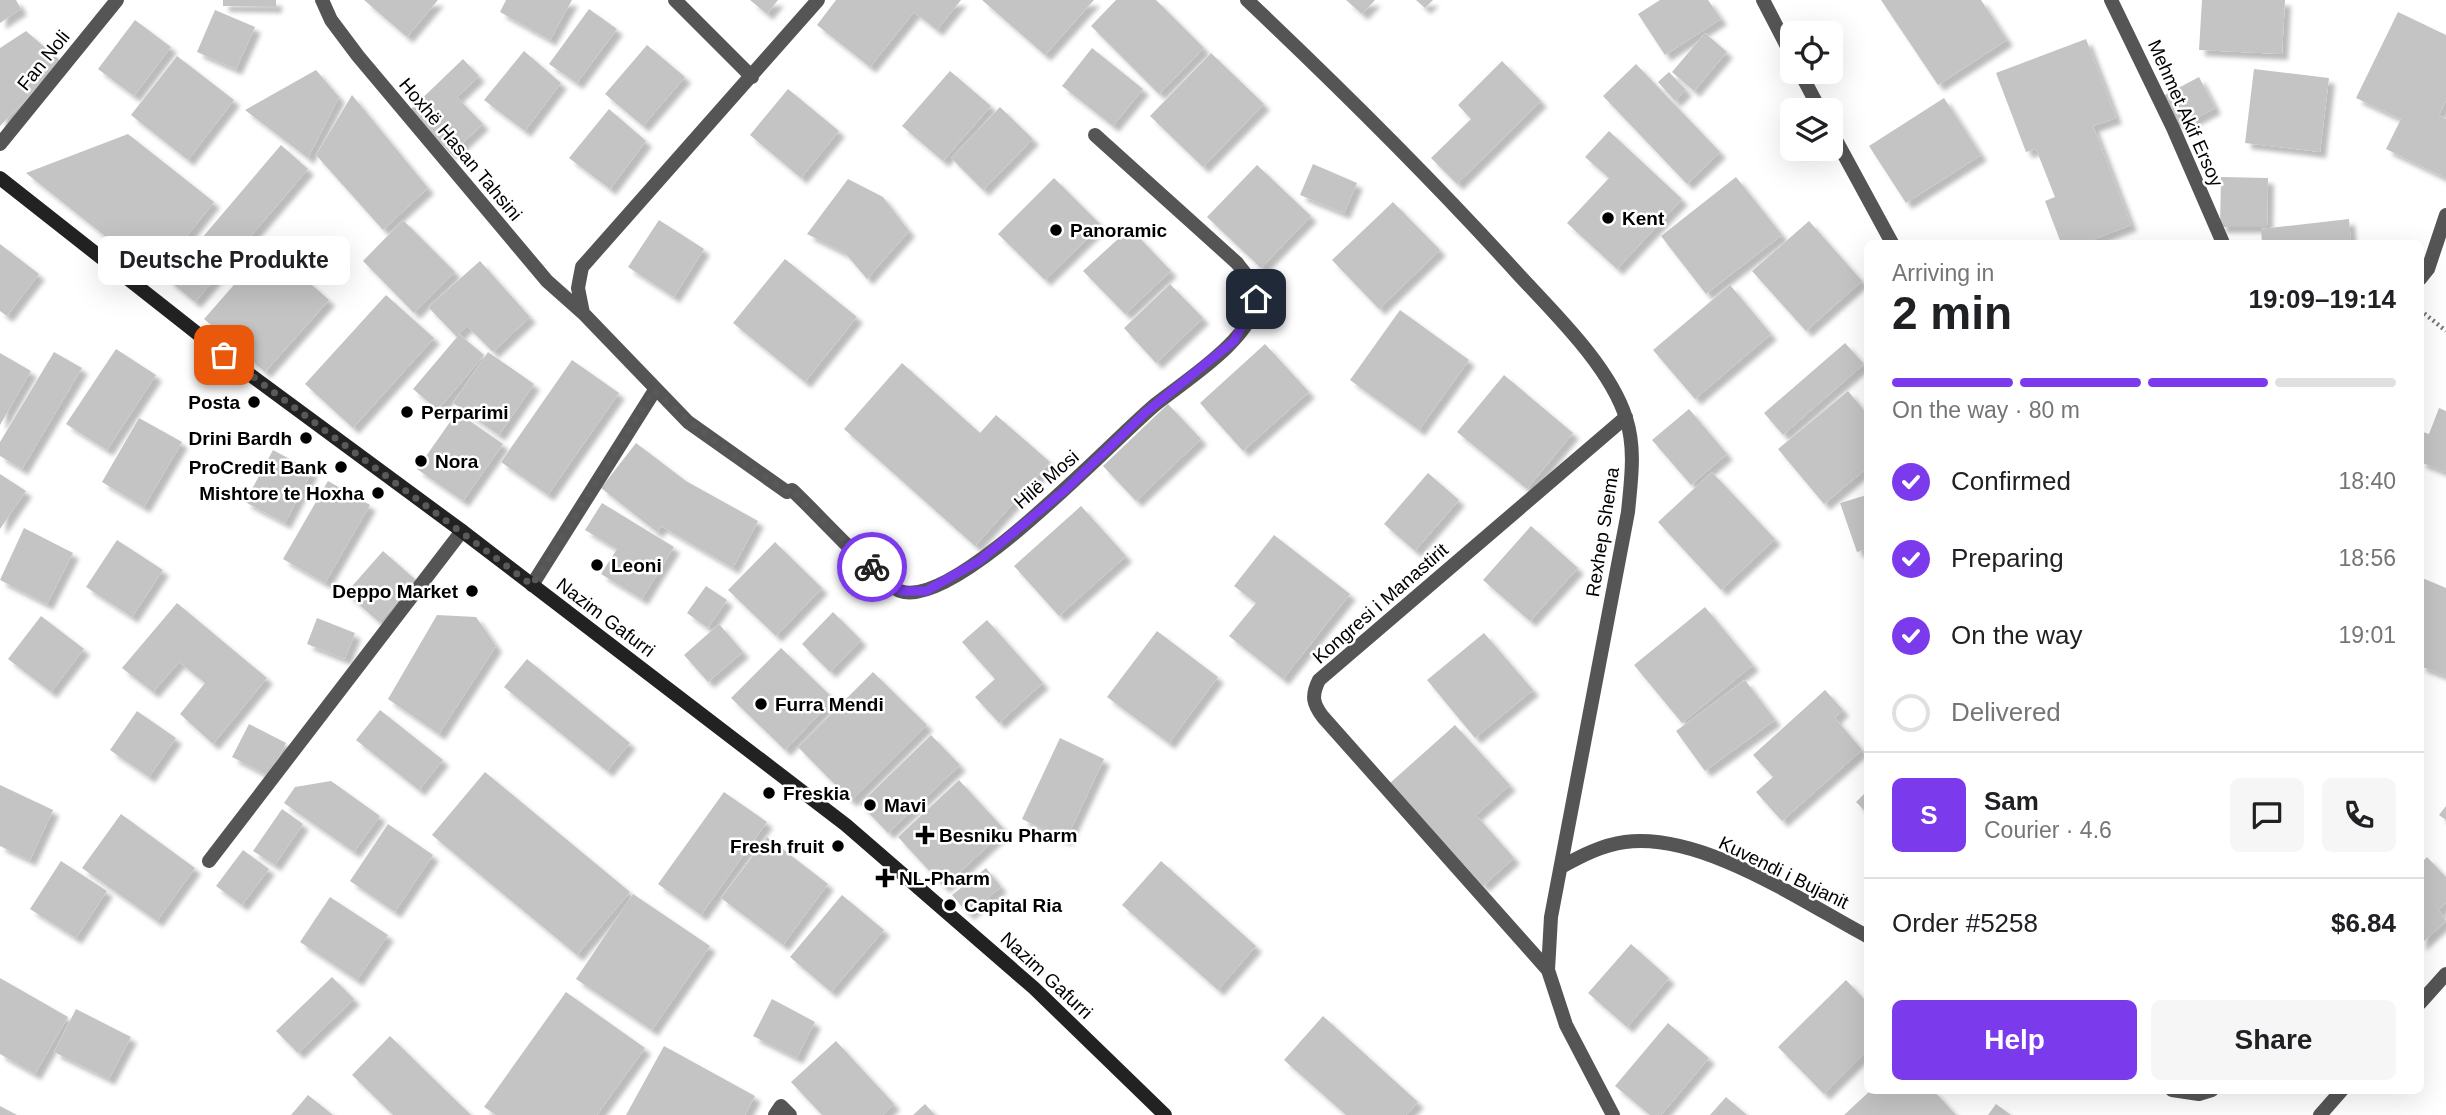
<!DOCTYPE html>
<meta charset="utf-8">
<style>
:root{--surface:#fff;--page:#f6f6f6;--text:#202124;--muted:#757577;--line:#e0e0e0;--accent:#7c3aed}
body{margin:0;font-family:Helvetica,sans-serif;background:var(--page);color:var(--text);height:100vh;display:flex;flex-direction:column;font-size:26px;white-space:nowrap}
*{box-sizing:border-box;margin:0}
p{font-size:23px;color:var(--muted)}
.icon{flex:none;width:38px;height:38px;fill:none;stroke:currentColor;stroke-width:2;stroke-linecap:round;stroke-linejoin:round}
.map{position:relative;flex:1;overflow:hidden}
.panel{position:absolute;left:1864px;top:240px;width:560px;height:854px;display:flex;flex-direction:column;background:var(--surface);border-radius:10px;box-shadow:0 7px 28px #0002}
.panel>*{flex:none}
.controls{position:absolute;left:1780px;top:21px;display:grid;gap:14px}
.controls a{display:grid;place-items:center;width:63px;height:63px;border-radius:10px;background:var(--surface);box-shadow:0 7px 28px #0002;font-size:35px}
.pin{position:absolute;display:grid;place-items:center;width:60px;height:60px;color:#fff;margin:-30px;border-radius:14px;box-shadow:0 4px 10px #0006}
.courier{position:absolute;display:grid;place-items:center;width:70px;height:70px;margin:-35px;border:5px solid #7c3aed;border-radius:50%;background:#fff;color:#222;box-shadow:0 2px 9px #0007}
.bubble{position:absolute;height:49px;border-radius:10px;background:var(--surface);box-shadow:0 7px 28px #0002;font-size:23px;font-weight:700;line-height:49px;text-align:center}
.overview em{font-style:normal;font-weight:700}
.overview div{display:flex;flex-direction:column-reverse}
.overview{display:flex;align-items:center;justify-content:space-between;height:119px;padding:0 28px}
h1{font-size:46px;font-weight:700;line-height:52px}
.bar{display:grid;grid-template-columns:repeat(4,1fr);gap:10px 7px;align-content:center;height:84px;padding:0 28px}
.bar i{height:9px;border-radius:5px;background:var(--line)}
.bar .selected{background:var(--accent)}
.bar p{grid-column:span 4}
.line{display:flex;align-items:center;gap:18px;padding:0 28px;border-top:2px solid var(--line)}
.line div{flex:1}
.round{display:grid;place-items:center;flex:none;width:74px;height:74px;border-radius:10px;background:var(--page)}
ol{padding:0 28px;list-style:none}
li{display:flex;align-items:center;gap:21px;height:77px}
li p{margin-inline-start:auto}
li .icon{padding:7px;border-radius:50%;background:var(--accent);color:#fff;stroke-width:4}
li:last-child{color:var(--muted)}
li i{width:38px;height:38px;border:4px solid var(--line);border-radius:50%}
.primary-button{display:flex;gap:14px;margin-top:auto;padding:14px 28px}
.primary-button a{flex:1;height:80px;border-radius:10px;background:var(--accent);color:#fff;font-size:28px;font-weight:700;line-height:80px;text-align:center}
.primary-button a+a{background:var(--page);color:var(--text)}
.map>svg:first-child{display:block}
</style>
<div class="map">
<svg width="2446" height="1115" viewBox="0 0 2446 1115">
<defs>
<filter id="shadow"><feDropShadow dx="6" dy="6" stdDeviation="2" flood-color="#0004"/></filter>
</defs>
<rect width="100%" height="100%" fill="#fff"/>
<path fill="#c4c4c4" filter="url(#shadow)" d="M0,0H16L21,9L0,23Z
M223,0H276V7L223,6Z
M364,0H438L407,37Z
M506,0H572L550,40L500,12Z
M750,0H778L767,14Z
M836,0H961L937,30L914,12L870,67L817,25Z
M982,0H1094L1045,55Z
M1116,0H1156L1204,48L1159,94L1091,26Z
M1346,0H1375L1362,14Z
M1416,0H1433L1425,8Z
M1660,0H1708L1721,19L1665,55L1638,14Z
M1881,0H1981L2007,40L1938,85Z
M2202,0H2285L2282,54L2199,50Z
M589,9L617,29L577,83L549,64Z
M215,10L255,27L236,69L197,52Z
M2398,12L2446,35V100L2439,115L2446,119V178L2386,149L2401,119L2356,98Z
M135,20L171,47L134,96L98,69Z
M26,31L62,62L0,126V48Z
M1705,33L1727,52L1694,91L1672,72Z
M2086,39L2116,118L2093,126L2131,225L2084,243H2061L2045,201L2055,197L2036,149L2026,152L1996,73Z
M647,45L685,77L643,126L605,94Z
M1092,48L1143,89L1113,126L1062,86Z
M524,51L561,83L525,131L484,100Z
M1211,53L1264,104L1203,167L1150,116Z
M177,56L234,100L188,160L131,115Z
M463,59L479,76L457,97L483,124L451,154L409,111Z
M1502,61L1541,101L1457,184L1431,158L1471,119L1458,105Z
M1636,64L1720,152L1687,184L1603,96Z
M2254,69L2329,78L2320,152L2245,143Z
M316,70L339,97L308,158L245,110Z
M950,71L991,106L943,161L902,126Z
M1669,72L1686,90L1675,101L1658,82Z
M2199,77L2215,108L2180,127L2163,96Z
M788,89L839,131L801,178L750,135Z
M352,95L428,188L383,230L316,155Z
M1944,98L1981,155L1906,203L1869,146Z
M1000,107L1033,139L983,190L951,158Z
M609,109L646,141L610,189L569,158Z
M1609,131L1682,199L1617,269L1567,223L1609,178L1585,157Z
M128,134L214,202L155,276L26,173Z
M281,145L308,169L195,302L167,279Z
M1313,164L1357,183L1344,213L1300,195Z
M1257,165L1311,216L1261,268L1207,217Z
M1736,177L1782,235L1706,294L1661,236Z
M2221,177L2268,178L2267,227H2220Z
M1054,178L1101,225L1045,280L998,234Z
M848,179L883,197L909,231L867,279L845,253L807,234Z
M1393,202L1440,250L1379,309L1332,260Z
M2349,219L2351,243H2262L2261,229Z
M403,220L455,272L414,313L363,261Z
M659,220L704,249L674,297L628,267Z
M1809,221L1862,281L1806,331L1752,271Z
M1130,228L1171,271L1125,314L1083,271Z
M0,244L39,274L7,316L0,311Z
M268,246L329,300L265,372L204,319Z
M785,259L857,317L805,382L733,323Z
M480,261L530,317L493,352L467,326L459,334L484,355L438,410L413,389L457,337L428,307Z
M1170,284L1203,318L1156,363L1124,328Z
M1730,285L1771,334L1695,399L1653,350Z
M386,295L434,338L353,428L305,384Z
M1400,310L1469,360L1419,430L1350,380Z
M1845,343L1864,364L1783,435L1764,413Z
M1265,344L1309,392L1243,451L1200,403Z
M116,349L156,375L107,450L66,424Z
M54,352L82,368L22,469L0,456V442Z
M488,352L534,384L499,435L453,403Z
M0,353L31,371L0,425Z
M572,360L619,393L548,495L501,462Z
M902,363L980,433L996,415L1050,462L975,546L844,429Z
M1504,375L1573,433L1527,489L1457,432Z
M1848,391L1867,414V468L1824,504L1778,449Z
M1168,404L1201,439L1136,501L1103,466Z
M2439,408L2446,411V472L2420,462V431L2429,434Z
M1689,409L1727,454L1691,485L1652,440Z
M457,412L503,444L463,501L417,469Z
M139,418L182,442L144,507L102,482Z
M636,443L686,481L758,521L733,568L661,526L657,532L601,488Z
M273,450L312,471L285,523L245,502Z
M1712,472L1775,539L1721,590L1658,522Z
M1428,473L1459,500L1415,551L1384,524Z
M0,474L26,491L0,529Z
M328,481L370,505L325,583L283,559Z
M1867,495V549L1857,552L1840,503Z
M602,503L674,547L642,599L601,574L617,549L585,530Z
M1081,506L1126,556L1059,616L1014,566Z
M1531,526L1578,568L1530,621L1483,580Z
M24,528L73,553L47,604L0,580Z
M1274,535L1350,594L1283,679L1229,636L1256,603L1234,586Z
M117,540L163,570L132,617L86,587Z
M775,542L822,588L776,636L728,590Z
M383,551L416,580L379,622L346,593Z
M2420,577L2446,588V676L2420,666Z
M706,586L727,600L708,628L687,613Z
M177,603L267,678L213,744L180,714L205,683L179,662L153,692L122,668Z
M1705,607L1753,665L1682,723L1634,665Z
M833,612L861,640L830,672L802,644Z
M437,615L476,617L496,646L439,734L388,699Z
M41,616L84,649L51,692L8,659Z
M317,618L355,633L345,659L307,644Z
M987,620L1043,683L999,723L975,697L995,679L962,642Z
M719,624L743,652L708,682L684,655Z
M1157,631L1218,677L1169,743L1107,697Z
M1484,633L1533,690L1475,738L1427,680Z
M781,648L834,699L785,750L731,698Z
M527,659L630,743L607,771L504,687Z
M873,672L927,725L851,801L798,747Z
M1745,680L1775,720L1705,771L1676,731Z
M1825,690L1843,710L1835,718L1862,750L1782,821L1756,792L1773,777L1753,755Z
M380,710L443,760L419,790L356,740Z
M137,711L176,738L149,777L110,750Z
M249,724L286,743L269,776L232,757Z
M1455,725L1510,785L1476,815L1514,858L1483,886L1390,783Z
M931,735L960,765L888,833L860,804Z
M1060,738L1104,759L1066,840L1022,819Z
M485,772L630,892L577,955L432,835Z
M959,780L1005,830L944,887L898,837Z
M331,781L380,816L354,852L284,803L295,787Z
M0,785L53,810L30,860L0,846Z
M1867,791V813L1856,802Z
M724,792L767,822L701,915L658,884Z
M2446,806V820L2439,815Z
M282,809L303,824L275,865L253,851Z
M121,814L195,868L157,921L82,868Z
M388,824L433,855L395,912L350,881Z
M767,837L828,884L783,945L721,898Z
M243,850L269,869L242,905L216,886Z
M2427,857L2446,877V903L2439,910L2446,921L2420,945V864Z
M61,861L107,891L76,938L30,909Z
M1161,861L1256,946L1218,990L1122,905Z
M986,868L1001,887L968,914L952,895Z
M633,894L710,946L652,1030L576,979Z
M842,895L884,930L831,992L790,957Z
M330,897L388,935L357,980L300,942Z
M1631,944L1669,978L1627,1027L1588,993Z
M332,977L354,999L298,1053L276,1031Z
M0,978L68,1017L35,1074L0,1054Z
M1846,980L1867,1002V1051L1824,1094L1778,1047Z
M566,992L645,1048L597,1115H496L484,1107Z
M772,999L815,1022L797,1058L753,1036Z
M76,1009L131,1037L109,1079L54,1052Z
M1323,1016L1418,1102L1406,1115H1346L1284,1060Z
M1668,1023L1709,1058L1661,1115H1650L1615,1086Z
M390,1036L439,1084L471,1115H393L352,1075Z
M836,1041L894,1104L883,1115H822L791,1082Z
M664,1046L755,1096L745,1115H626Z
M1871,1090H1933L1956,1115H1844Z
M308,1095L333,1115H291Z
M1726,1097L1747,1115H1710Z
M925,1104L935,1115H913Z
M1996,1104L2011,1115H1988Z
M0,1106L17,1115H0Z"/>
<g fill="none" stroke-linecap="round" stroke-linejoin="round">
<path stroke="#777" stroke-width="4.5" stroke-dasharray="2 3.5" stroke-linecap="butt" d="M2420,310L2446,331"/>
<path stroke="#555" stroke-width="14" d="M209,861L462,531"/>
<path stroke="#555" stroke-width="14" d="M322,0L331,20L358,56L547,281L583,313L688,422L787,492L792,490C813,509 881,584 900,591C955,611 1112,440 1156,404C1183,382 1254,338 1256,299C1257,285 1244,273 1237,263L1095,135
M675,0L752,77
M1247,0C1341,89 1432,179 1519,275C1555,314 1610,367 1626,418C1636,449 1631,480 1628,512L1551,917L1548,970L1566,1025L1613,1115
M1763,0L1792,56
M2111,0L2173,128L2223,243
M1800,72L1820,110
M1830,129L1892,243
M0,144L117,0
M2420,279L2428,269L2446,215
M583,313L578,288L582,267L818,0
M532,585L655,390
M1561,867C1581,856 1602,845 1625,842C1702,832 1801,901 1867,936
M1548,970L1323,717C1313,704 1311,696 1319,680L1626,417
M2420,1003L2446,974
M2172,1090L2199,1094L2212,1090
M775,1115L781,1106L790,1115
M2320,1115L2342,1090"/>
<path stroke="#222" stroke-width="14" d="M0,178L245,371L462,531L846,825L1034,988L1165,1115"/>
</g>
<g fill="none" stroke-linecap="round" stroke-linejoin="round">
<path stroke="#595959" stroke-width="7" stroke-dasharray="0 12.6" d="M224,355L532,585L654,390C695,429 741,460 787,492L792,490L872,567"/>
<path stroke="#7c3aed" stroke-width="9" d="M872,567L901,591H926L979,561L1065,490L1146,412L1234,341L1256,299"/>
</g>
<g fill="#000" stroke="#fff" stroke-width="2.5">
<circle cx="1608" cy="218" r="7"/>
<circle cx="1056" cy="230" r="7"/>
<circle cx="254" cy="402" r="7"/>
<circle cx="407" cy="412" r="7"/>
<circle cx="306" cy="438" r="7"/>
<circle cx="421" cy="461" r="7"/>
<circle cx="341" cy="467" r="7"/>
<circle cx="378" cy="493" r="7"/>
<circle cx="597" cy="565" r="7"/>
<circle cx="472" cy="591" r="7"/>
<circle cx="761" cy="704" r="7"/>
<circle cx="769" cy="793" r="7"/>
<circle cx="870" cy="805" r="7"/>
<path d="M921.5 824.5h7v7h7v7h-7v7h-7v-7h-7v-7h7z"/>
<circle cx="838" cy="846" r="7"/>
<path d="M881.5 867.5h7v7h7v7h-7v7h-7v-7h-7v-7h7z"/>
<circle cx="950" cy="905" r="7"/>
</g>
<g text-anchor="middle" stroke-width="5" stroke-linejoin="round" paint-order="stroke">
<g font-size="19" fill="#000" stroke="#fff">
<text transform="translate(43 60) rotate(-51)" y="7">Fan Noli</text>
<text transform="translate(2186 113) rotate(66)" y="7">Mehmet Akif Ersoy</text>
<text transform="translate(461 149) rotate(50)" y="7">Hoxhë Hasan Tahsini</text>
<text transform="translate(1046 479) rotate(-41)" y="7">Hilë Mosi</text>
<text transform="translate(1602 532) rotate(-81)" y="7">Rexhep Shema</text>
<text transform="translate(1380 603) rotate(-41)" y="7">Kongresi i Manastirit</text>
<text transform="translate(606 617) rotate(37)" y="7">Nazim Gafurri</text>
<text transform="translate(1784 872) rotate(26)" y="7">Kuvendi i Bujanit</text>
<text transform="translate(1047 975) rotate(43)" y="7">Nazim Gafurri</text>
</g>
<g font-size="19" font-weight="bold" fill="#000" stroke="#fff" text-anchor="start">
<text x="1622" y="225">Kent</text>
<text x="1070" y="237">Panoramic</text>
<text x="240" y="409" text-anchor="end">Posta</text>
<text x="421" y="419">Perparimi</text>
<text x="292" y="445" text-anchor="end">Drini Bardh</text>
<text x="435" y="468">Nora</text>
<text x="327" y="474" text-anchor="end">ProCredit Bank</text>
<text x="364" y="500" text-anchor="end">Mishtore te Hoxha</text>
<text x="611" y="572">Leoni</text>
<text x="458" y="598" text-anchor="end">Deppo Market</text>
<text x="775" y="711">Furra Mendi</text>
<text x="783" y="800">Freskia</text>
<text x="884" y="812">Mavi</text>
<text x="939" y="842">Besniku Pharm</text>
<text x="824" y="853" text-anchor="end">Fresh fruit</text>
<text x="899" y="885">NL-Pharm</text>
<text x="964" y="912">Capital Ria</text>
</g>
</g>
</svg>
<div class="controls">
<a><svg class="icon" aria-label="locate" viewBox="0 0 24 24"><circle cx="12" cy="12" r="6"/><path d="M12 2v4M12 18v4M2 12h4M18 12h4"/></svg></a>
<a><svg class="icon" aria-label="layers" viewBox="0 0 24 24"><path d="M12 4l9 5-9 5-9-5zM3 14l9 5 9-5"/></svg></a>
</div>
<div class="pin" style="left:224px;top:355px;background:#ea580c"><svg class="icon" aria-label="bag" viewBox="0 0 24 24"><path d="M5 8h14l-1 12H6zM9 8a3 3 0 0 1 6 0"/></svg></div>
<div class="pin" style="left:1256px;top:299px;background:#1f2937"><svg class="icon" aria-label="home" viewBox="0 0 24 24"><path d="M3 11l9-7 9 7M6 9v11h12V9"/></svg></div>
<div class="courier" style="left:872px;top:567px"><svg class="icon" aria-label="bike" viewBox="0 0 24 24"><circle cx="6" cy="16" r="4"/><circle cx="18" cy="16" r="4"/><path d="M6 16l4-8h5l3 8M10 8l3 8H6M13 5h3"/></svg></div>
<div class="bubble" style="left:98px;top:236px;width:252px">Deutsche Produkte</div>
<section class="panel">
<div class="overview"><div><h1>2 min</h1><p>Arriving in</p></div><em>19:09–19:14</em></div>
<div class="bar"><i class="selected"></i><i class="selected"></i><i class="selected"></i><i></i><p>On the way · 80 m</p></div>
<ol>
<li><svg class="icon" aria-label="check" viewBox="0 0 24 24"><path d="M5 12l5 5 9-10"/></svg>Confirmed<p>18:40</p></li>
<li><svg class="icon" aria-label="check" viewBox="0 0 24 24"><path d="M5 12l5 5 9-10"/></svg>Preparing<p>18:56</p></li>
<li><svg class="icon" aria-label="check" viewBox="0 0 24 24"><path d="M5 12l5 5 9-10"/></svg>On the way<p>19:01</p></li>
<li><i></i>Delivered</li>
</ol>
<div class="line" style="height:126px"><b class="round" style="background:var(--accent);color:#fff">S</b><div><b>Sam</b><p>Courier · 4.6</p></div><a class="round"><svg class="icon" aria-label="chat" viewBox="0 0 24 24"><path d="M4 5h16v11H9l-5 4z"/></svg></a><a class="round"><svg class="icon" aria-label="phone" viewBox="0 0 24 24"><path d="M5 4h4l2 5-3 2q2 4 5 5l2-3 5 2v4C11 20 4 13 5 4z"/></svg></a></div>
<div class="line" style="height:91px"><div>Order #5258</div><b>$6.84</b></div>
<div class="primary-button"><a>Help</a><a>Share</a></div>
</section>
</div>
